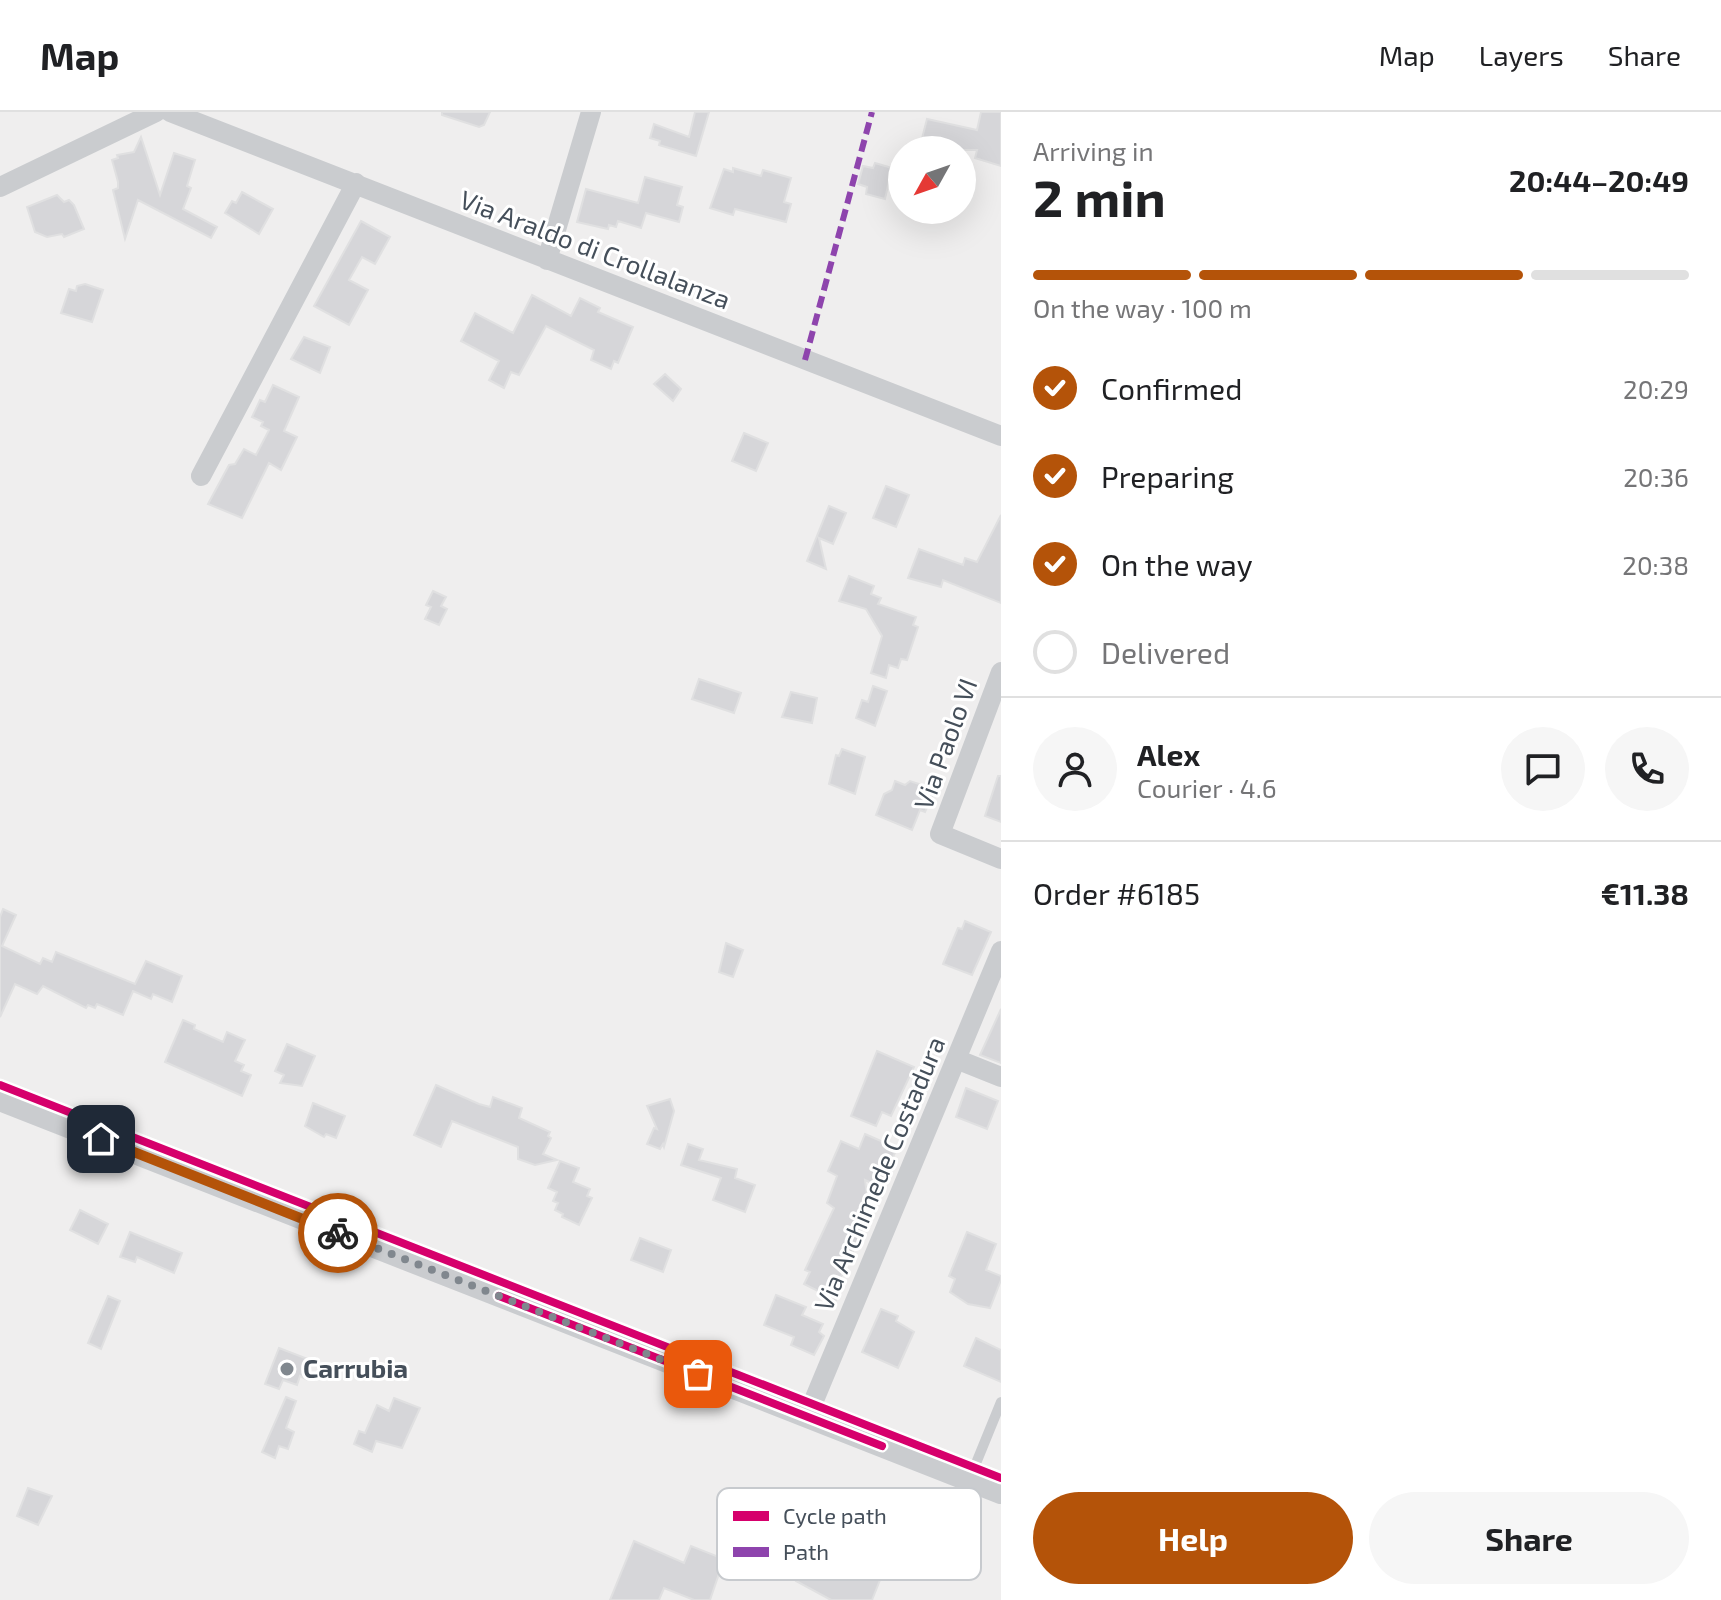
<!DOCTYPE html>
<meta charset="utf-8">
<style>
:root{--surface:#fff;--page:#f6f6f6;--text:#202124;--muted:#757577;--line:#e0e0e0;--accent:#b45309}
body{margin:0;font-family:"Exo 2",sans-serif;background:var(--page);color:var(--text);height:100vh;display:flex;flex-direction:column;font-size:30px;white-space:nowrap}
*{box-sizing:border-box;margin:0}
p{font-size:26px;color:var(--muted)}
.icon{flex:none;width:44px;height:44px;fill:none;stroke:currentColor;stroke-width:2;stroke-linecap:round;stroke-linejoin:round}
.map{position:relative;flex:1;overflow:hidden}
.drawer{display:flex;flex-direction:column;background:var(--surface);width:720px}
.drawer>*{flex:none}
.needle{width:52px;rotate:230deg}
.buttons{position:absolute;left:888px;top:24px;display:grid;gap:16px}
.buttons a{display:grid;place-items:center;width:88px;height:88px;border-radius:50%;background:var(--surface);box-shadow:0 8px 32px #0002;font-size:40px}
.pin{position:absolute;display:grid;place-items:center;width:68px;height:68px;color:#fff;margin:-34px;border-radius:16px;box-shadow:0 4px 12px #0006}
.courier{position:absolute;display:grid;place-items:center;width:80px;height:80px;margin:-40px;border:6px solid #b45309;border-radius:50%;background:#fff;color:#222;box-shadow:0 2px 10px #0007}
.summary em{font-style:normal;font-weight:700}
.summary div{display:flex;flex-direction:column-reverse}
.summary{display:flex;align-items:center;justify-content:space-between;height:136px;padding:0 32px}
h1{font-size:52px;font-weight:700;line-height:60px}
.bar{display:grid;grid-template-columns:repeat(4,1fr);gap:12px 8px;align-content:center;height:96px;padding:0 32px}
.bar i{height:10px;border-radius:6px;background:var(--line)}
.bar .selected{background:var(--accent)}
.bar p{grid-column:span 4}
.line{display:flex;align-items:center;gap:20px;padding:0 32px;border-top:2px solid var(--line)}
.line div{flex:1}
.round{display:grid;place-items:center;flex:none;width:84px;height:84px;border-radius:42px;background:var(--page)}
ol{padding:0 32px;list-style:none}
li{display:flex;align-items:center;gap:24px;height:88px}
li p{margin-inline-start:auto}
li .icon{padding:8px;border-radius:50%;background:var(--accent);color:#fff;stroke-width:4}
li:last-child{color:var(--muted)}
li i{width:44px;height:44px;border:4px solid var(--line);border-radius:50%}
.primary-button{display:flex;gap:16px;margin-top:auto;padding:16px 32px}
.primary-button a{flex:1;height:92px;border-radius:48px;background:var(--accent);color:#fff;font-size:32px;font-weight:700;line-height:92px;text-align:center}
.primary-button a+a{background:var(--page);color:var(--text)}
header{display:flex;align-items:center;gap:48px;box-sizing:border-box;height:112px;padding:0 40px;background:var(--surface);border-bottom:2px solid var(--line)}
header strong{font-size:38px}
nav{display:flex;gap:44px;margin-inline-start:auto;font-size:28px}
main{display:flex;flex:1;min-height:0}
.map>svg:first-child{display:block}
</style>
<header>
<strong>Map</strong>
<nav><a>Map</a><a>Layers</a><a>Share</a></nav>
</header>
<main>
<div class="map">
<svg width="1001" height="1488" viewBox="0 0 1001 1488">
<rect width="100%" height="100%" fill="#efeeee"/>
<path fill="#d6d6d9" stroke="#e0e0e1" stroke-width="2" d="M442,0H490L484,13L479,15L442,3Z
M695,0H709L696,44L659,33L660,29L650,26L654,12L689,25Z
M981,0H1001V54L975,46L977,38H919L927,7L977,18Z
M141,25L160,83L174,41L195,48L187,74L191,76L183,97L217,115L211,126L138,88L125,127L113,78L118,76V70L112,48L118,46L117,43L134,40Z
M875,51L892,56L885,87L866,82L867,75L858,72L863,54L873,56Z
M733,56L761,64L763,58L791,66L784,90L791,92L786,110L735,97L733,103L710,96L724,57L733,60Z
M645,65L682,75L677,93L683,95L679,110L646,101L641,116L618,109L616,115L609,113L608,117L577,110L586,77L638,91Z
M242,80L273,97L259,122L225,101L232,89L236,91Z
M57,83L64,90L69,88L74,93L84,117L64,125L62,122L47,125L35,120L27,95Z
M361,109L390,125L375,152L362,145L349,168L368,178L349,213L314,194Z
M85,172L103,178L92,210L61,201L69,177L76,179L77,174Z
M532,183L571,204L580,186L600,196L598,200L633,215L618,251L614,249L611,257L591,248L594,238L546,214L519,263L511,260L504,276L489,268L499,249L461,229L475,201L513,221Z
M304,225L330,235L320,261L291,247Z
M665,262L681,277L673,289L654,272Z
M273,273L299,285L284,319L297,325L281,358L269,351L242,406L208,392L229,353L235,352L244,337L256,343L269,318L261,314L263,310L252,305L260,288L265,290Z
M744,321L768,331L756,359L732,349Z
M886,374L909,383L896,415L873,406Z
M829,394L846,401L833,432L819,426L826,457L807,449Z
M1001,403V491L943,468L941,475L908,466L919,437L963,453L965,446L977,450Z
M849,464L874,474L871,482L881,486L878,492L916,505L913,513L918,515L907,548L901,547L898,556L889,553L886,566L871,561L882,524L866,497L839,489Z
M433,479L446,485L441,494L447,497L439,513L425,507L431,495L426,493Z
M699,567L741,581L734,601L692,587Z
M873,574L887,579L875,614L856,606L862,588L868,590Z
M791,580L817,586L812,611L782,605Z
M842,637L865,645L855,682L829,672L836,643L839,644Z
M998,664H1001V710L985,704Z
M895,669L905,673L910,669L935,677L925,700L920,698L912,718L876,703L884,682L892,678Z
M3,797L16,803L2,834L40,852L43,846L52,850L56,840L135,872L146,849L182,864L172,890L153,882L151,887L133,879L123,903L97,892L95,896L88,893L86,896L43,874L37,882L15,872L0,905V805Z
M965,809L991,820L972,863L943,852L958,816L962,817Z
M726,831L743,838L733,865L719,860Z
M1001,897V951L980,943Z
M183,908L195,913L194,917L223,930L227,920L245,928L235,949L244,953L241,959L251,963L242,984L165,950Z
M287,932L315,944L302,974L280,971L284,963L275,959Z
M877,939L914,955L891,1004L882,1000L876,1014L851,1004Z
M436,973L479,992L490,995L493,985L522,996L519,1006L550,1020L548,1024L551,1026L543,1042L557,1048L535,1053L518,1047V1035L452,1009L441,1035L414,1023Z
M966,976L998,989L987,1017L956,1005Z
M670,987L674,999L664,1035L663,1032L660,1037L647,1032L654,1016L657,1017L647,994Z
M313,991L345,1004L336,1026L326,1022L324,1025L305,1014Z
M865,1022L897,1036L880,1075L865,1068L869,1097L862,1120L840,1167L845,1170L836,1188L804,1172L810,1160L805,1158L834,1096L827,1091L837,1064L828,1059L841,1029L859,1037Z
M688,1032L703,1037L699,1048L737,1057L735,1066L755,1073L745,1100L713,1088L721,1066L681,1053Z
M560,1049L579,1056L573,1070L590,1077L587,1084L592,1086L579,1113L562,1105L563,1102L555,1098L558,1091L553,1089L557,1080L548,1076Z
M80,1098L108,1112L98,1132L70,1118Z
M130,1120L182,1141L174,1161L137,1145L135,1150L120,1145Z
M967,1120L996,1132L986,1158L1001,1164V1168L990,1196L968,1192L950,1180L955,1167L949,1164Z
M640,1126L671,1138L663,1160L631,1148Z
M776,1183L806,1195L802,1203L823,1212L819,1220L824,1224L814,1243L791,1233L794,1225L764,1213Z
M108,1184L120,1189L101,1237L88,1231Z
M881,1197L898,1204L896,1209L914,1220L898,1256L862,1240Z
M976,1226L1001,1238V1270L964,1254Z
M279,1236L313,1249L306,1267L300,1264L297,1273L283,1268L279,1277L265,1272Z
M286,1285L296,1289L286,1316L294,1320L288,1337L279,1334L275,1346L262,1340Z
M394,1286L420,1296L402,1336L376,1329L372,1340L354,1332L359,1319L365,1321L377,1293L389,1299Z
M28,1376L52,1384L38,1413L17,1404Z
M634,1429L684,1451L691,1434L724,1447L710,1488H694L664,1476L659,1488H610Z
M844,1435L886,1453L872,1488H831L796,1469L811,1437L838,1449Z"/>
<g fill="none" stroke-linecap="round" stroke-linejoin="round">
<path stroke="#cacccf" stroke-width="10" d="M970,1366L1001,1290"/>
<path stroke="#cacccf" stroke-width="20" d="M170,0L1001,324
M0,75L156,0
M547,148L591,0
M201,364L356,71
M1001,560L940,722L1001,747
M956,947L1001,965
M807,1305L1001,839"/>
<path stroke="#cacccf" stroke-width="24" d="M0,987L1001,1380"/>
<path stroke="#8e44ad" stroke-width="6" stroke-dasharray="12 6" stroke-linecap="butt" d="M805,248L872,0"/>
<defs>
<path id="cycleway" d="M0,973L1001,1366
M499,1184L882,1334"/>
</defs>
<use href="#cycleway" stroke="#fff" stroke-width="13"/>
<use href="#cycleway" stroke="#d6006c" stroke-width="8"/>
</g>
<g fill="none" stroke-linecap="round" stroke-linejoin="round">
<path stroke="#80878e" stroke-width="8" stroke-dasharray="0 14.4" d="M338,1121L698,1262"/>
<path stroke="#b45309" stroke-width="10" d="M101,1027L338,1121"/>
</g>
<circle fill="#80878e" stroke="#fff" stroke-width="3" cx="287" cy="1257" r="8"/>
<g text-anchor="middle" stroke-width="6" stroke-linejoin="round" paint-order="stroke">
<g font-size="26" fill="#454f5a" stroke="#fff">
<text transform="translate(595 138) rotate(21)" y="9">Via Araldo di Crollalanza</text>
<text transform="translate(946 632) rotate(-70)" y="9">Via Paolo VI</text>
<text transform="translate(880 1062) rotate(-67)" y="9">Via Archimede Costadura</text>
</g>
<g font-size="26" font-weight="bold" fill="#454f5a" stroke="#fff" text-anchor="start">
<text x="303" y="1266">Carrubia</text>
</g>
</g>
<rect x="717" y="1376" width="264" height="92" rx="12" fill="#fff" stroke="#c7cace" stroke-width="2"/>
<rect x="733" y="1399" width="36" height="10" fill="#d6006c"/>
<rect x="733" y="1435" width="36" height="10" fill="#8e44ad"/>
<g font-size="22" fill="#454f5a">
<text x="783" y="1412">Cycle path</text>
<text x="783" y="1448">Path</text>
</g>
</svg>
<div class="buttons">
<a><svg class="needle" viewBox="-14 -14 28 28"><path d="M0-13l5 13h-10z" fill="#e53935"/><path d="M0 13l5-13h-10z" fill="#757577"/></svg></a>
</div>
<div class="pin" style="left:698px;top:1262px;background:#ea580c"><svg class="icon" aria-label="bag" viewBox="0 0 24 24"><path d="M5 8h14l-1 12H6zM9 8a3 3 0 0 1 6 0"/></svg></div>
<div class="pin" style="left:101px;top:1027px;background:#1f2937"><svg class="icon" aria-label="home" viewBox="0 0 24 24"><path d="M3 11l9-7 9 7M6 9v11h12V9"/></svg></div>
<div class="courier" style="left:338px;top:1121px"><svg class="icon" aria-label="bike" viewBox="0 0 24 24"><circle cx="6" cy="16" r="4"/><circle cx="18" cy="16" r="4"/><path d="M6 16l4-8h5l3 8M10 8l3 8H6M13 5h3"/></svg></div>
</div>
<section class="drawer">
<div class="summary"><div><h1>2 min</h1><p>Arriving in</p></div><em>20:44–20:49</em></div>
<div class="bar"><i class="selected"></i><i class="selected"></i><i class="selected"></i><i></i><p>On the way · 100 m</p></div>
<ol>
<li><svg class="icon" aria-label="check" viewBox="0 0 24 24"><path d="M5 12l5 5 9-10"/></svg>Confirmed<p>20:29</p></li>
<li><svg class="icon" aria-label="check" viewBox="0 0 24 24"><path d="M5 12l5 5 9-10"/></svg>Preparing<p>20:36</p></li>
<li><svg class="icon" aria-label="check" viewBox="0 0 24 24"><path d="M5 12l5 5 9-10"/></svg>On the way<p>20:38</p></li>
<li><i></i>Delivered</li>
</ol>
<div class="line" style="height:144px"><a class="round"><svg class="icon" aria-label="person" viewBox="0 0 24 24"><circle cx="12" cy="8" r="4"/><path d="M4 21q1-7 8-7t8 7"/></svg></a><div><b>Alex</b><p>Courier · 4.6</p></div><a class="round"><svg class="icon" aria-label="chat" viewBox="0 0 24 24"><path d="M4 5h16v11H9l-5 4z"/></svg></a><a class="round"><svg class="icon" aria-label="phone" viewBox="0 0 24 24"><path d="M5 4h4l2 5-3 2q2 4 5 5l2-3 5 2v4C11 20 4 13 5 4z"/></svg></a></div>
<div class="line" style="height:104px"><div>Order #6185</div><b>€11.38</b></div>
<div class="primary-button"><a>Help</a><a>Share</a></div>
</section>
</main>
